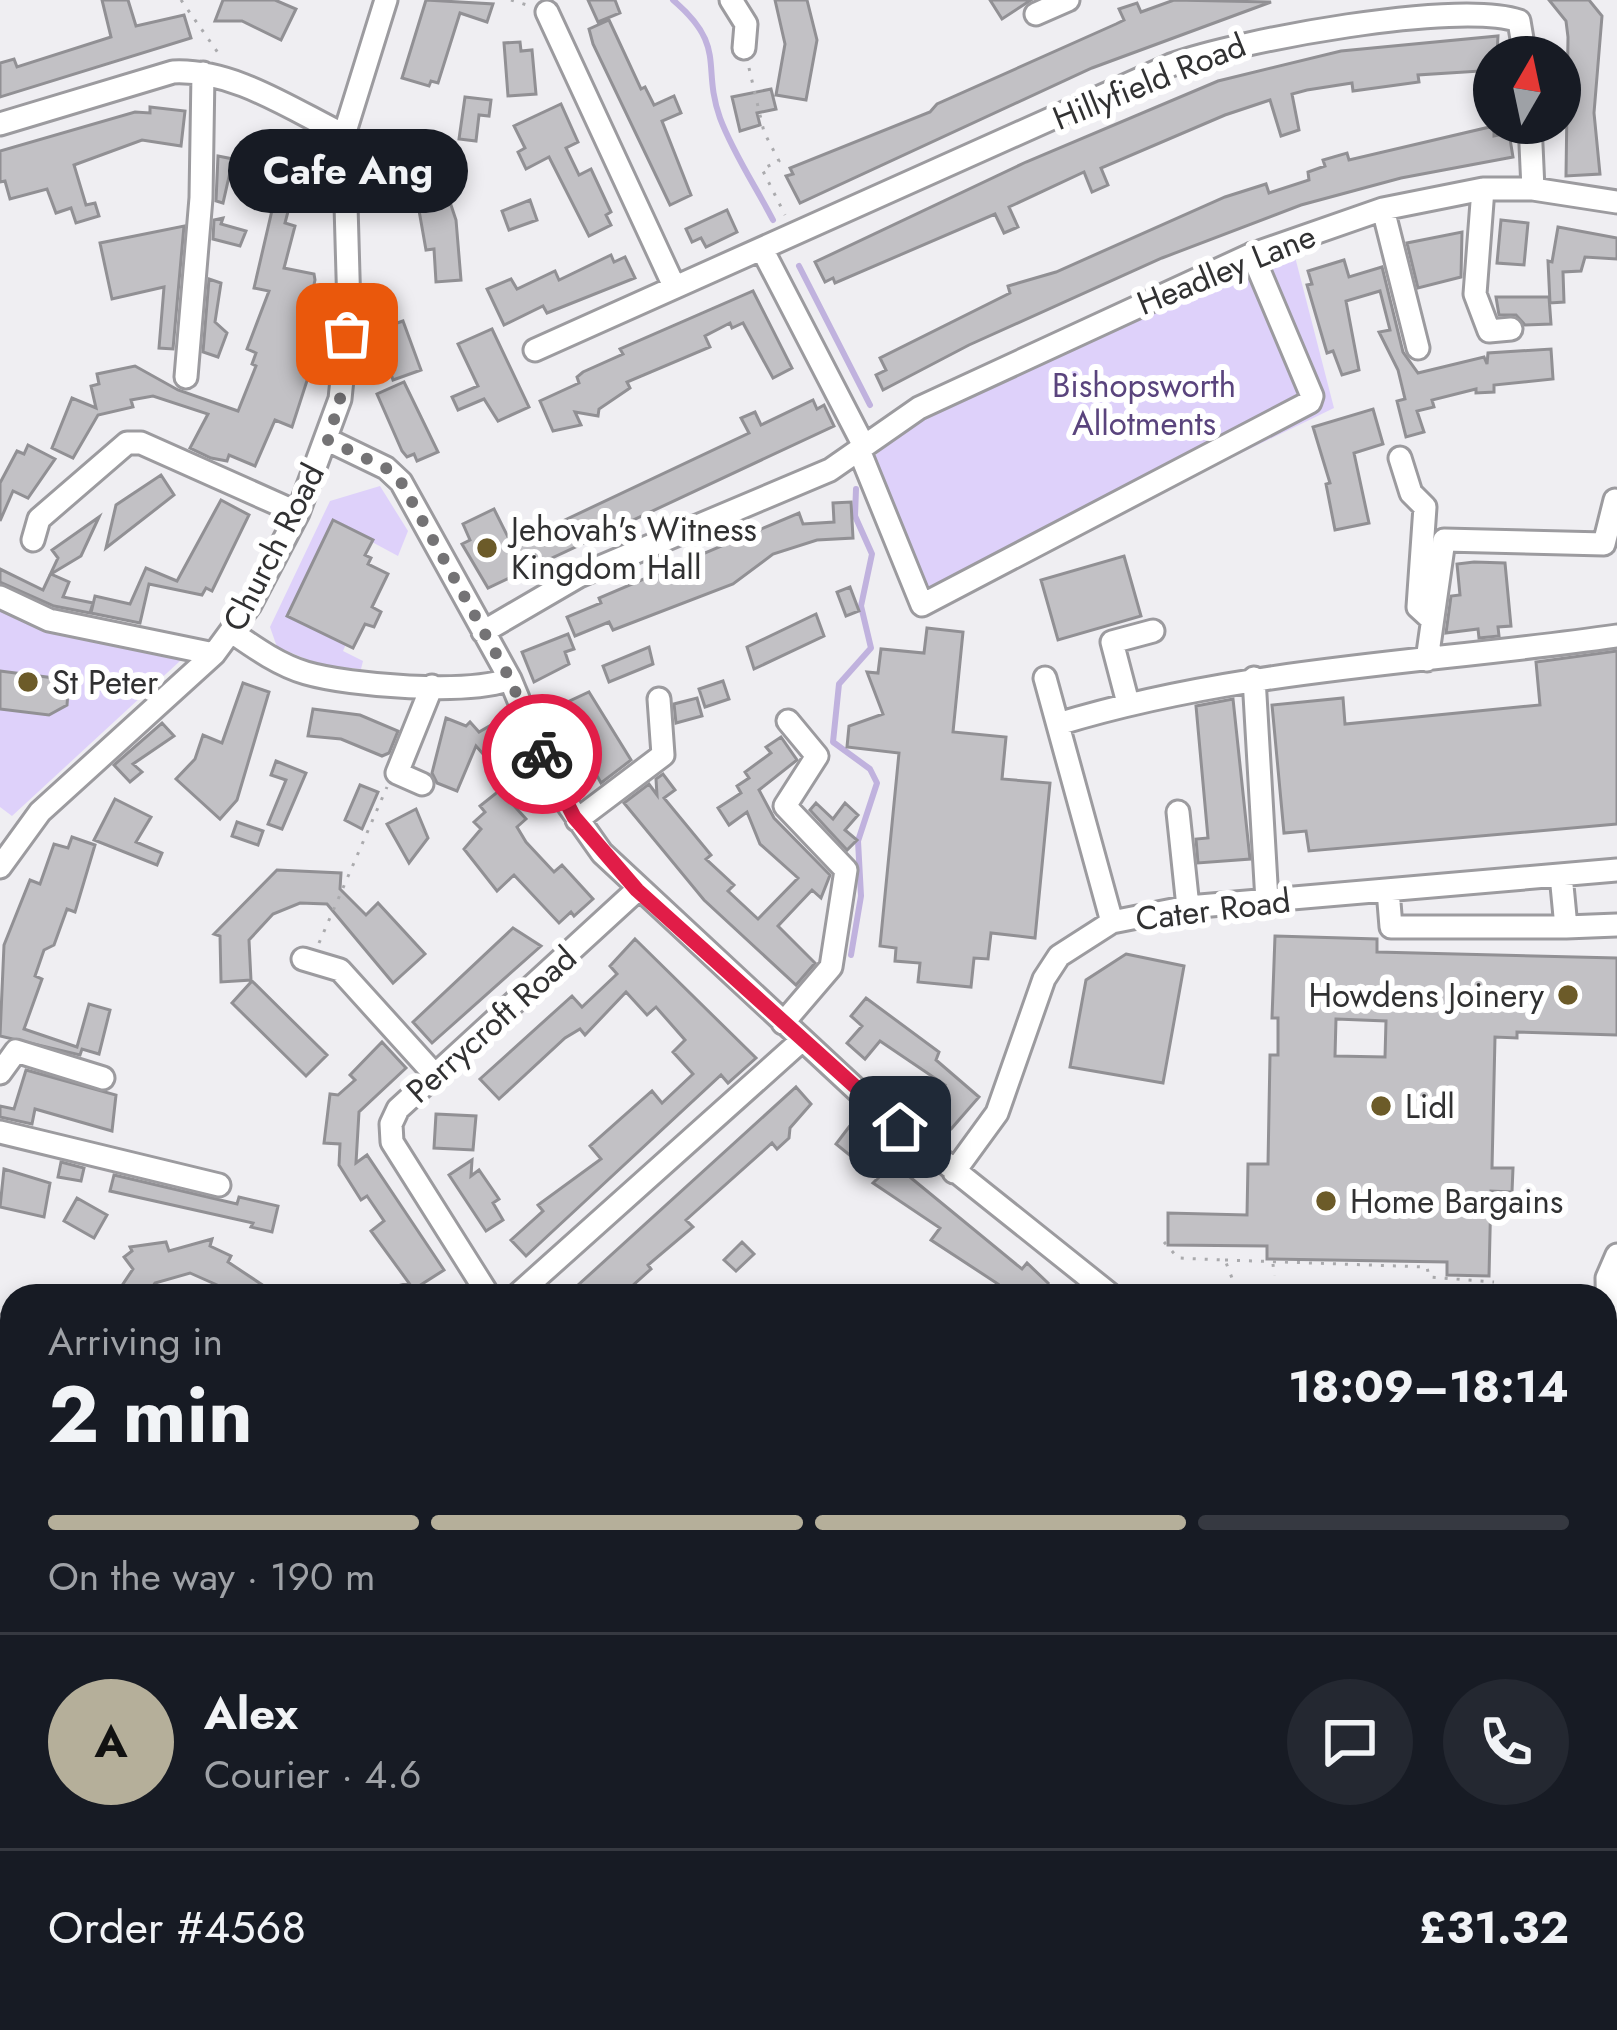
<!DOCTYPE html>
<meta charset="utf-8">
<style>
:root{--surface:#171b24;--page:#242831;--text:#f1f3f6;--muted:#9ea1a6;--line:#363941;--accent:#b5af9a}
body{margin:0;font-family:Jost,sans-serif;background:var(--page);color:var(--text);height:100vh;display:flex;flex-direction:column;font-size:45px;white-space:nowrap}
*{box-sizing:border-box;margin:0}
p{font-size:39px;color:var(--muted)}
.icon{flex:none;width:66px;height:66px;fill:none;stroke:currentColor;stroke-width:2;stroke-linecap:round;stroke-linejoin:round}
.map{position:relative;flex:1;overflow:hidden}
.panel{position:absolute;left:0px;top:1284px;width:1617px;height:747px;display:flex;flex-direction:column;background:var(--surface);border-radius:36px 36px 0 0;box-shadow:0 6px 18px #0003}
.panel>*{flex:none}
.needle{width:78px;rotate:9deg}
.tools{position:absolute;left:1473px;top:36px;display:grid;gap:24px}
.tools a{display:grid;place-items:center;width:108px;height:108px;border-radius:50%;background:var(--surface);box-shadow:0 6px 18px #0003;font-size:60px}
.pin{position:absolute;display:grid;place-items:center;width:102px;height:102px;color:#fff;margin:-51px;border-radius:24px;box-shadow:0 6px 18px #0006}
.courier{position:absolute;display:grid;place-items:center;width:120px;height:120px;margin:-60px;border:9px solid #e11d48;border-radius:50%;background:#fff;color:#222;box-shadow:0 3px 15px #0007}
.bubble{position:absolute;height:84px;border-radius:42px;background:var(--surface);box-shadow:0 6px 18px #0003;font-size:39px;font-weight:700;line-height:84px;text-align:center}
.headline em{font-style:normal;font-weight:700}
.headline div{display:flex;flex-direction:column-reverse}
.headline{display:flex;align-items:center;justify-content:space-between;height:204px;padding:0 48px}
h1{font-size:78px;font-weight:700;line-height:90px}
.bar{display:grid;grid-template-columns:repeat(4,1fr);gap:18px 12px;align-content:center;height:144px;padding:0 48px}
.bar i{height:15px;border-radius:9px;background:var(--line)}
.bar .active{background:var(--accent)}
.bar p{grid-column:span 4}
.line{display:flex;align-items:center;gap:30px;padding:0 48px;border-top:3px solid var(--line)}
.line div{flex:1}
.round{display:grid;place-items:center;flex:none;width:126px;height:126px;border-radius:63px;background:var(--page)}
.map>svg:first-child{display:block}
</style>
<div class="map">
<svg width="1617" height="2030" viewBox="0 0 1617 2030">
<rect width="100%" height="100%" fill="#efeef2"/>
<path fill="#ded1fa" d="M1293,249L1334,408L915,611L857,474C911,413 990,385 1063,351C1139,315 1214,279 1293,249Z
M380,486L408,531L398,556L333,521L287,615L346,644L343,651L363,661L361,669L323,666L277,647L270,627L330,501Z
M0,602L193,649L12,816L0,807Z
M12,1593V1768L0,1775V1606Z
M1614,1697L1617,1766L1610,1767L1606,1719Z"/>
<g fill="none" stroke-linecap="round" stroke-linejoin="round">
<path stroke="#c0b2de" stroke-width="6" d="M673,0C728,47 701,65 720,118C733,153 756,187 773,220
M799,266L870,405
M851,955L861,896L858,841L877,783L870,769L833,742L839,684L871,648L861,606L872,554L855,516L856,489"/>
</g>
<path fill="#c2c1c5" stroke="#919094" stroke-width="3" fill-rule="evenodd" d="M102,0H128L136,26L184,15L191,38L0,97V63L14,59L17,67L111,37Z
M223,0H275L296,9L281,40L242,21H215Z
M426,0L493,4L487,22L460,13L438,83L431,81L429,86L402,78Z
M588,0H615L620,13L598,22Z
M775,0H807L817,40L806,100L776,95L785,44Z
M990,0H1031L1002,19Z
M1174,0L1271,2L1092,68L800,203L786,176L793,174L790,168L930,112L937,104L1116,24L1124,20L1119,9L1137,3L1141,12Z
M1549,0H1589L1602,16L1594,113L1600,174L1566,176L1568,37L1566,21Z
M609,20L641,89L645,87L654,105L674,96L681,113L662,121L691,195L670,205L593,44L589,29Z
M1498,36L1494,105L1486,106L1480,71L1418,75L1419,82L1353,91L1352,83L1307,90L1292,94L1299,130L1281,136L1270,100L1225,115L1101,168L1108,185L1092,192L1084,172L1009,207L1018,227L1004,233L995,214L835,283L833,278L825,282L815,262L1026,162L1218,81L1341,51Z
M520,42L521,51L532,50L536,94L508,96L504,43Z
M771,89L776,109L757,113L760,125L740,131L732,97Z
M465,97L491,100L489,116L479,115L476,141L459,139Z
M561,104L578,142L566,148L579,175L591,169L611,212L606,215L611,225L589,236L549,157L526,169L518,152L525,148L514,126Z
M150,107L185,111L181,146L142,140L74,165L86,205L95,203L99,216L76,223L71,208L56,213L47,189L10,199L5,181L0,182V151L135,112L150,113Z
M1494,126V136L1509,133L1513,157L1401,178L1301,205L1162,258L969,345L883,390L876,375L886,370L880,358L1010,293L1008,286L1056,272L1225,197L1266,184L1269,193L1309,180L1308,172L1325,166L1323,160L1347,153L1349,160Z
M389,136L417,137L416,170L435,166L437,179L442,178L456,220L461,280L436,282L434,249L426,250L417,199L411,201L405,172L409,171H388Z
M271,139L296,145L287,183L295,185L285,223L295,226L284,268L314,274L315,280L307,316L317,325L305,355L314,359L292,427L275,420L255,466L229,455L227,461L211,458L190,448L208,414L153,396L131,400L133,407L98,415L73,458L52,448L72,398L96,408L91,386L99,384L97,374L135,366L178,390L238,411L256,366L252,364L256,353L247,349L269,291L254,288L273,206L257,202Z
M218,156L233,159L223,203L216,201Z
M530,200L537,220L509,230L502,211Z
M727,210L737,232L706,247L701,238L692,242L686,229Z
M223,218L221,224L246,231L240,246L213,239L214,220Z
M1501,220L1528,223L1524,265L1497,263Z
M184,226L173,349L159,348L164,287L112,299L100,243Z
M1558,227L1617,238V259L1585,257L1581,271L1563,272L1564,302L1550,303L1548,261L1552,262Z
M1462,232L1461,277L1418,288L1407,243Z
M611,255L614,262L625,257L635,278L547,313L543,306L504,325L487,289L511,279L517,289L555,271L559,280Z
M1344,260L1349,277L1382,267L1403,352L1418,373L1484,357L1487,364L1488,353L1551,349L1553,379L1494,385V392L1476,393V389L1432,400L1434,407L1417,411L1424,432L1406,437L1397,401L1405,399L1398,370L1379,332L1390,330L1380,291L1346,301L1359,370L1342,375L1333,351L1327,353L1307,285L1312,284L1308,271Z
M209,279L221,283L215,322L227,333L218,357L203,352Z
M753,291L792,368L773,378L743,323L732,328L730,323L705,336L710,347L627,382L630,388L599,409L598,416L575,412L581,425L553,431L540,401L579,383L577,377L583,372L623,354L620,349Z
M1496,297H1549L1551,324L1525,325L1516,315H1499Z
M403,321L421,370L393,380L377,330Z
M492,329L529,407L498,421L484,399L458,410L452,397L478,386L458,344Z
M404,382L438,452L417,461L414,454L407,457L402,451L377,394Z
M813,400L817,409L824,405L834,426L488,588L462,544L470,540L463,524L494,509L512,545L749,433L741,418L755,412L761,425Z
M1373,409L1383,444L1354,453L1369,523L1335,530L1326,484L1330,483L1313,427Z
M28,445L55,459L28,498L13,491L0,521V483L17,451L24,454Z
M161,475L174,495L106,548L116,505Z
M221,500L249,515L212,591L206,588L202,595L149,584L140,623L91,613L95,596L130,604L146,568L177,581Z
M851,502L853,538L817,540L773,554L733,584L613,630L609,622L575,636L567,617L601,603L599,598L799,513L803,524L834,522L833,503Z
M99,517L81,556L51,574L69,582L63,597L93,603L90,613L54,606L0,582V569L43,590L58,558L52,550Z
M333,520L373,540L365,555L371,558L368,564L388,574L372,607L381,612L374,627L365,624L353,648L287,616Z
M1124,556L1141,616L1058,640L1041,580Z
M1474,562L1505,563L1511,626L1498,627L1499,636L1479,638L1478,629L1446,633L1451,596L1460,595L1457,564Z
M850,587L859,611L846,616L837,592Z
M816,614L824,636L754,669L747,647Z
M927,628L963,632L953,732L1006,737L1002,779L1050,783L1035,938L991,933L988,959L974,958L971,987L918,982L920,963L895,961L896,948L880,946L899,753L847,747L849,726L883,714L867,672L878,673L881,649L924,653Z
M568,634L574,649L565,652L569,664L534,682L522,652Z
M649,647L653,664L609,682L603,666Z
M1617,651V824L1309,851L1306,831L1284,833L1272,705L1343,698L1345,724L1540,705L1536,662Z
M0,671L54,678L68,692L67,705L49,715L0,709Z
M723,681L729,699L705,707L699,689Z
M243,683L269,692L237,800L220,819L176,779L195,759L203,735L222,743Z
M589,692L631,760L601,783L559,706Z
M697,698L702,716L676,723L674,704Z
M1233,699L1250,859L1198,863L1196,839L1208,838L1196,706Z
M313,709L360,715L398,731L389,753L382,756L341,739L308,736Z
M446,718L466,726L470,722L479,732L493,724L503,736L484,755L476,746L457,791L437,783L432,773Z
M162,723L174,736L133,764L142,772L130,782L114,765Z
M781,737L797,760L759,790L774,818L830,875L821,898L812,890L778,926L815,963L796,985L704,900L624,803L649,784L657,795L656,779L663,774L675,790L664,798L711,855L706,859L734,885L728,891L758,919L798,878L760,844L747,812L729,825L718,808L741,793L737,786L749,778L745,772L771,753L766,747Z
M276,761L306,773L282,829L268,824L286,780L271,775Z
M360,785L378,792L362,829L345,820Z
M500,790L526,819L517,827L526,842L554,872L562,865L593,899L574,916L571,912L559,923L514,875L497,891L464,849L481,829L474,822L485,812L480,806Z
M115,799L151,817L136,842L162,853L157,865L94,840Z
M816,803L833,819L845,803L858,815L845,830L857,840L847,850L810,810Z
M416,809L428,838L409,863L387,824Z
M237,822L263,831L258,845L232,836Z
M72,837L95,845L75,912L67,909L54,945L44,950L35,976L42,979L24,1029L77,1047L89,1004L110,1010L99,1054L82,1049L80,1055L0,1036L4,945L30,880L40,884L54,844L68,848Z
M277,870L341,873L340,889L366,915L378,903L425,954L393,983L327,904L300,903L273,914L249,940L251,980L221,982L220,936L214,934Z
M513,928L541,946L432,1043L413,1022Z
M1275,936L1377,939V952L1617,958V1035L1517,1032V1038L1495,1037L1492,1168H1513L1512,1192L1491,1191L1489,1276L1447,1275V1262L1267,1259V1246L1168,1245V1213L1247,1215L1248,1164H1268L1270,1055H1278V1018H1272ZM1336,1019L1386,1021L1385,1057L1335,1056Z
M635,939L756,1058L728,1083L721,1075L526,1256L511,1240L543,1211L538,1205L601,1159L590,1146L652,1091L662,1103L693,1074L673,1052L685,1040L656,1007L647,1015L626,992L585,1035L580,1029L565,1038L499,1099L480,1079L572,996L582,1007L617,974L610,966Z
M1126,954L1184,966L1163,1083L1070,1067L1086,980Z
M252,981L327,1055L306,1076L232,1003Z
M866,998L939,1052L936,1060L979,1097L951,1129L944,1130L922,1111L945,1085L880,1041L865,1059L847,1043L862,1026L851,1016Z
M382,1042L406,1068L359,1112L356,1163L367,1155L444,1270L419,1286L421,1296H378V1291L409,1283L371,1231L384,1221L367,1196L361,1200L339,1165L340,1144L324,1143L330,1094L338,1095L355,1080L350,1075Z
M26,1070L116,1095L112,1131L35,1109L32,1124L0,1117V1106L14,1109Z
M796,1087L811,1104L790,1128L789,1138L777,1149L772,1143L686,1220L693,1227L648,1265L651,1269L621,1296H566Z
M436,1114L476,1116L473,1150L434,1148Z
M849,1127L1022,1269L1027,1263L1048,1283L1035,1296H1001L994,1289L998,1284L931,1240L940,1228L873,1183L878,1178L836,1144Z
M472,1160L471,1176L479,1170L499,1199L493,1203L503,1220L486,1231L449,1175Z
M61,1162L84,1168L81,1181L58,1177Z
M4,1169L50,1183L44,1217L0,1207Z
M114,1175L237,1204L239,1197L278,1206L272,1232L251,1227L253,1223L110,1191Z
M77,1198L107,1215L94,1238L64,1221Z
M212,1239L210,1246L231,1256L228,1262L279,1296H242L190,1273L155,1283L146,1296H115L133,1269L124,1257L132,1251L130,1247L166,1242L169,1251Z
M742,1242L754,1254L736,1271L724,1260Z"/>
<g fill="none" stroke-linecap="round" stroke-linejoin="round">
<defs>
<path id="minor" d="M731,0L746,24L744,48
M547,12L674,286
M1036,14L1068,0
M1530,123L1533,189
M0,124L173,72C233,69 291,109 344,135
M1483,189L1475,294L1489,331L1511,329
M1383,209L1418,348
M762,249L864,446
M535,350L1171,65C1240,40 1458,0 1519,21L1525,57
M186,377L201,198L203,73
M328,440L386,468L401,482L510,679L554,785L602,853L873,1105L1112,1296
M859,450L922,605L1310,402L1312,396L1252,254
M1400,458L1411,493L1425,507L1418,607L1430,618
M33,540L39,519L127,443H141L298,513
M0,597L49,620L214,654
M232,632C255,648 279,665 306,673C351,686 468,695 510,679
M483,632L579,576L830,470L919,408L1248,256L1383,209L1483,189H1533L1617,202
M1427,660L1444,540L1604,544L1615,500
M1045,678L1112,922
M1254,678L1267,901
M1128,703L1112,642L1153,631
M1058,724C1241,668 1429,663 1617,636
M422,784L397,773L432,686
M1178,812L1188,907
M577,820L663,755L659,699
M0,867L40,812L214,654L250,605L298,513L340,399L349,310L344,135L386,0
M1388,890L1391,927H1566L1561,875
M1566,927L1617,925
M303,959L340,970L435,1075
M783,1023L831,967L846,870L785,806L817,756L788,721
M0,1073L16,1051L103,1078
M0,1132L219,1185
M954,1172L997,1113L1044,979L1059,956L1112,922L1188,907L1617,870
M489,1296L392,1142L391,1124L398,1109L637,890
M516,1296L802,1040
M1610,1424L1607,1278L1617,1255
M1605,1520L1617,1515
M363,2019L367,2030
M399,2019L407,2030
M685,2019L689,2030
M931,2019L935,2030
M1029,2019L1032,2030
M1484,2019L1487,2030
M962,2030L1009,2019
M1565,2030L1600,2019"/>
<path id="highway" d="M1605,1426L1617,1422
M0,2005L12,2004"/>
</defs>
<use href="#minor" stroke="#9c9b9f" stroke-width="27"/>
<use href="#highway" stroke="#876db1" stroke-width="36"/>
<path stroke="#aaaaad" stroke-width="3" stroke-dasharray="3 9" stroke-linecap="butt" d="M181,0L221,57
M511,0L527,5
M749,68L764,132L779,161L762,169L785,215
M319,943L387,787
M1164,1242L1178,1258L1225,1260L1239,1296
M1225,1260L1427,1267L1429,1277L1494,1282
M1273,1264L1274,1276
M0,1314L12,1317
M1605,1474L1617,1476
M0,1754L12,1745
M512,2019L520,2030
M554,2019L580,2030
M585,2019L588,2030
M434,2030L440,2019"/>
<use href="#minor" stroke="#fff" stroke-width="21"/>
<use href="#highway" stroke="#b58ef5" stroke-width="30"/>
</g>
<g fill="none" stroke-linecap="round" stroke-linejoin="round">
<path stroke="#747375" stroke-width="12" stroke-dasharray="0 21.6" d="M347,334L340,399L328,440L386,468L401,482L510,679L542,754"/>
<path stroke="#e11d48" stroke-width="15" d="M542,754L574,817L637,890L900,1127"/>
</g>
<g fill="#6c5b29" stroke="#fff" stroke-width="4.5">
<circle cx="487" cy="548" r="12"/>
<circle cx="28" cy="682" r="12"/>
<circle cx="1568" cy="995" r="12"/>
<circle cx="1381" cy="1106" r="12"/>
<circle cx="1326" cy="1201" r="12"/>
</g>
<g text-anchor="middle" stroke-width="12" stroke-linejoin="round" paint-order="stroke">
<g font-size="33" fill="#313132" stroke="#fff">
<text transform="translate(1149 81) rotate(-22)" y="12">Hillyfield Road</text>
<text transform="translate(1226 269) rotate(-22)" y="12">Headley Lane</text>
<text transform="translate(273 547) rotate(-63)" y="12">Church Road</text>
<text transform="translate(1213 909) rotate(-7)" y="12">Cater Road</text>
<text transform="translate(491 1024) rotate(-42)" y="12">Perrycroft Road</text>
</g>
<g font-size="33" fill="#5a447d" stroke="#fff">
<text x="1144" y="397">Bishopsworth<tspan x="1144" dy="38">Allotments</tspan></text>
</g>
<g font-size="33" fill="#313132" stroke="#fff" text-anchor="start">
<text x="511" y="541">Jehovah's Witness<tspan x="511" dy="38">Kingdom Hall</tspan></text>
<text x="52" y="694">St Peter</text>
<text x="1544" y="1007" text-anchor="end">Howdens Joinery</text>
<text x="1405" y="1118">Lidl</text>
<text x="1350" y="1213">Home Bargains</text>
</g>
</g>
</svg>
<div class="tools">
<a><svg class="needle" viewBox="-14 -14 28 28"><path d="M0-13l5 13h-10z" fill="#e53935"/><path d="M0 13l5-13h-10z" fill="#9ea1a6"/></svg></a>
</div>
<div class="pin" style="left:347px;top:334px;background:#ea580c"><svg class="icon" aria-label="bag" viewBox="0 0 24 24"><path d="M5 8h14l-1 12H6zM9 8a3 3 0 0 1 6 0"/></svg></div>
<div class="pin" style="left:900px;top:1127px;background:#1f2937"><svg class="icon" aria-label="home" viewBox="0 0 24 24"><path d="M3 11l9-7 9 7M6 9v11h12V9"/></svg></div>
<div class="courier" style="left:542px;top:754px"><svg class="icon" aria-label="bike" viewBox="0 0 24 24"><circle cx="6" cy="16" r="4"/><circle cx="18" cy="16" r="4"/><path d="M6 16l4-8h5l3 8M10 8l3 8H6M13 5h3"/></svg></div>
<div class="bubble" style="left:228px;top:129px;width:240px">Cafe Ang</div>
<section class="panel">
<div class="headline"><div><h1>2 min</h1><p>Arriving in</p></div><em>18:09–18:14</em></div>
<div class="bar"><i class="active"></i><i class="active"></i><i class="active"></i><i></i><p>On the way · 190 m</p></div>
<div class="line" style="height:216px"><b class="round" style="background:var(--accent);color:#111">A</b><div><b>Alex</b><p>Courier · 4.6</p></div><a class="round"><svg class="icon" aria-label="chat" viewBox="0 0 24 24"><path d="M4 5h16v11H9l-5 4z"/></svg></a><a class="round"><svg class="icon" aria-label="phone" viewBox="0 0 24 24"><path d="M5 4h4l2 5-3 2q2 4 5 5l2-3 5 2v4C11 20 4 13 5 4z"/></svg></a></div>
<div class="line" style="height:156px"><div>Order #4568</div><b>£31.32</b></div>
</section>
</div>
